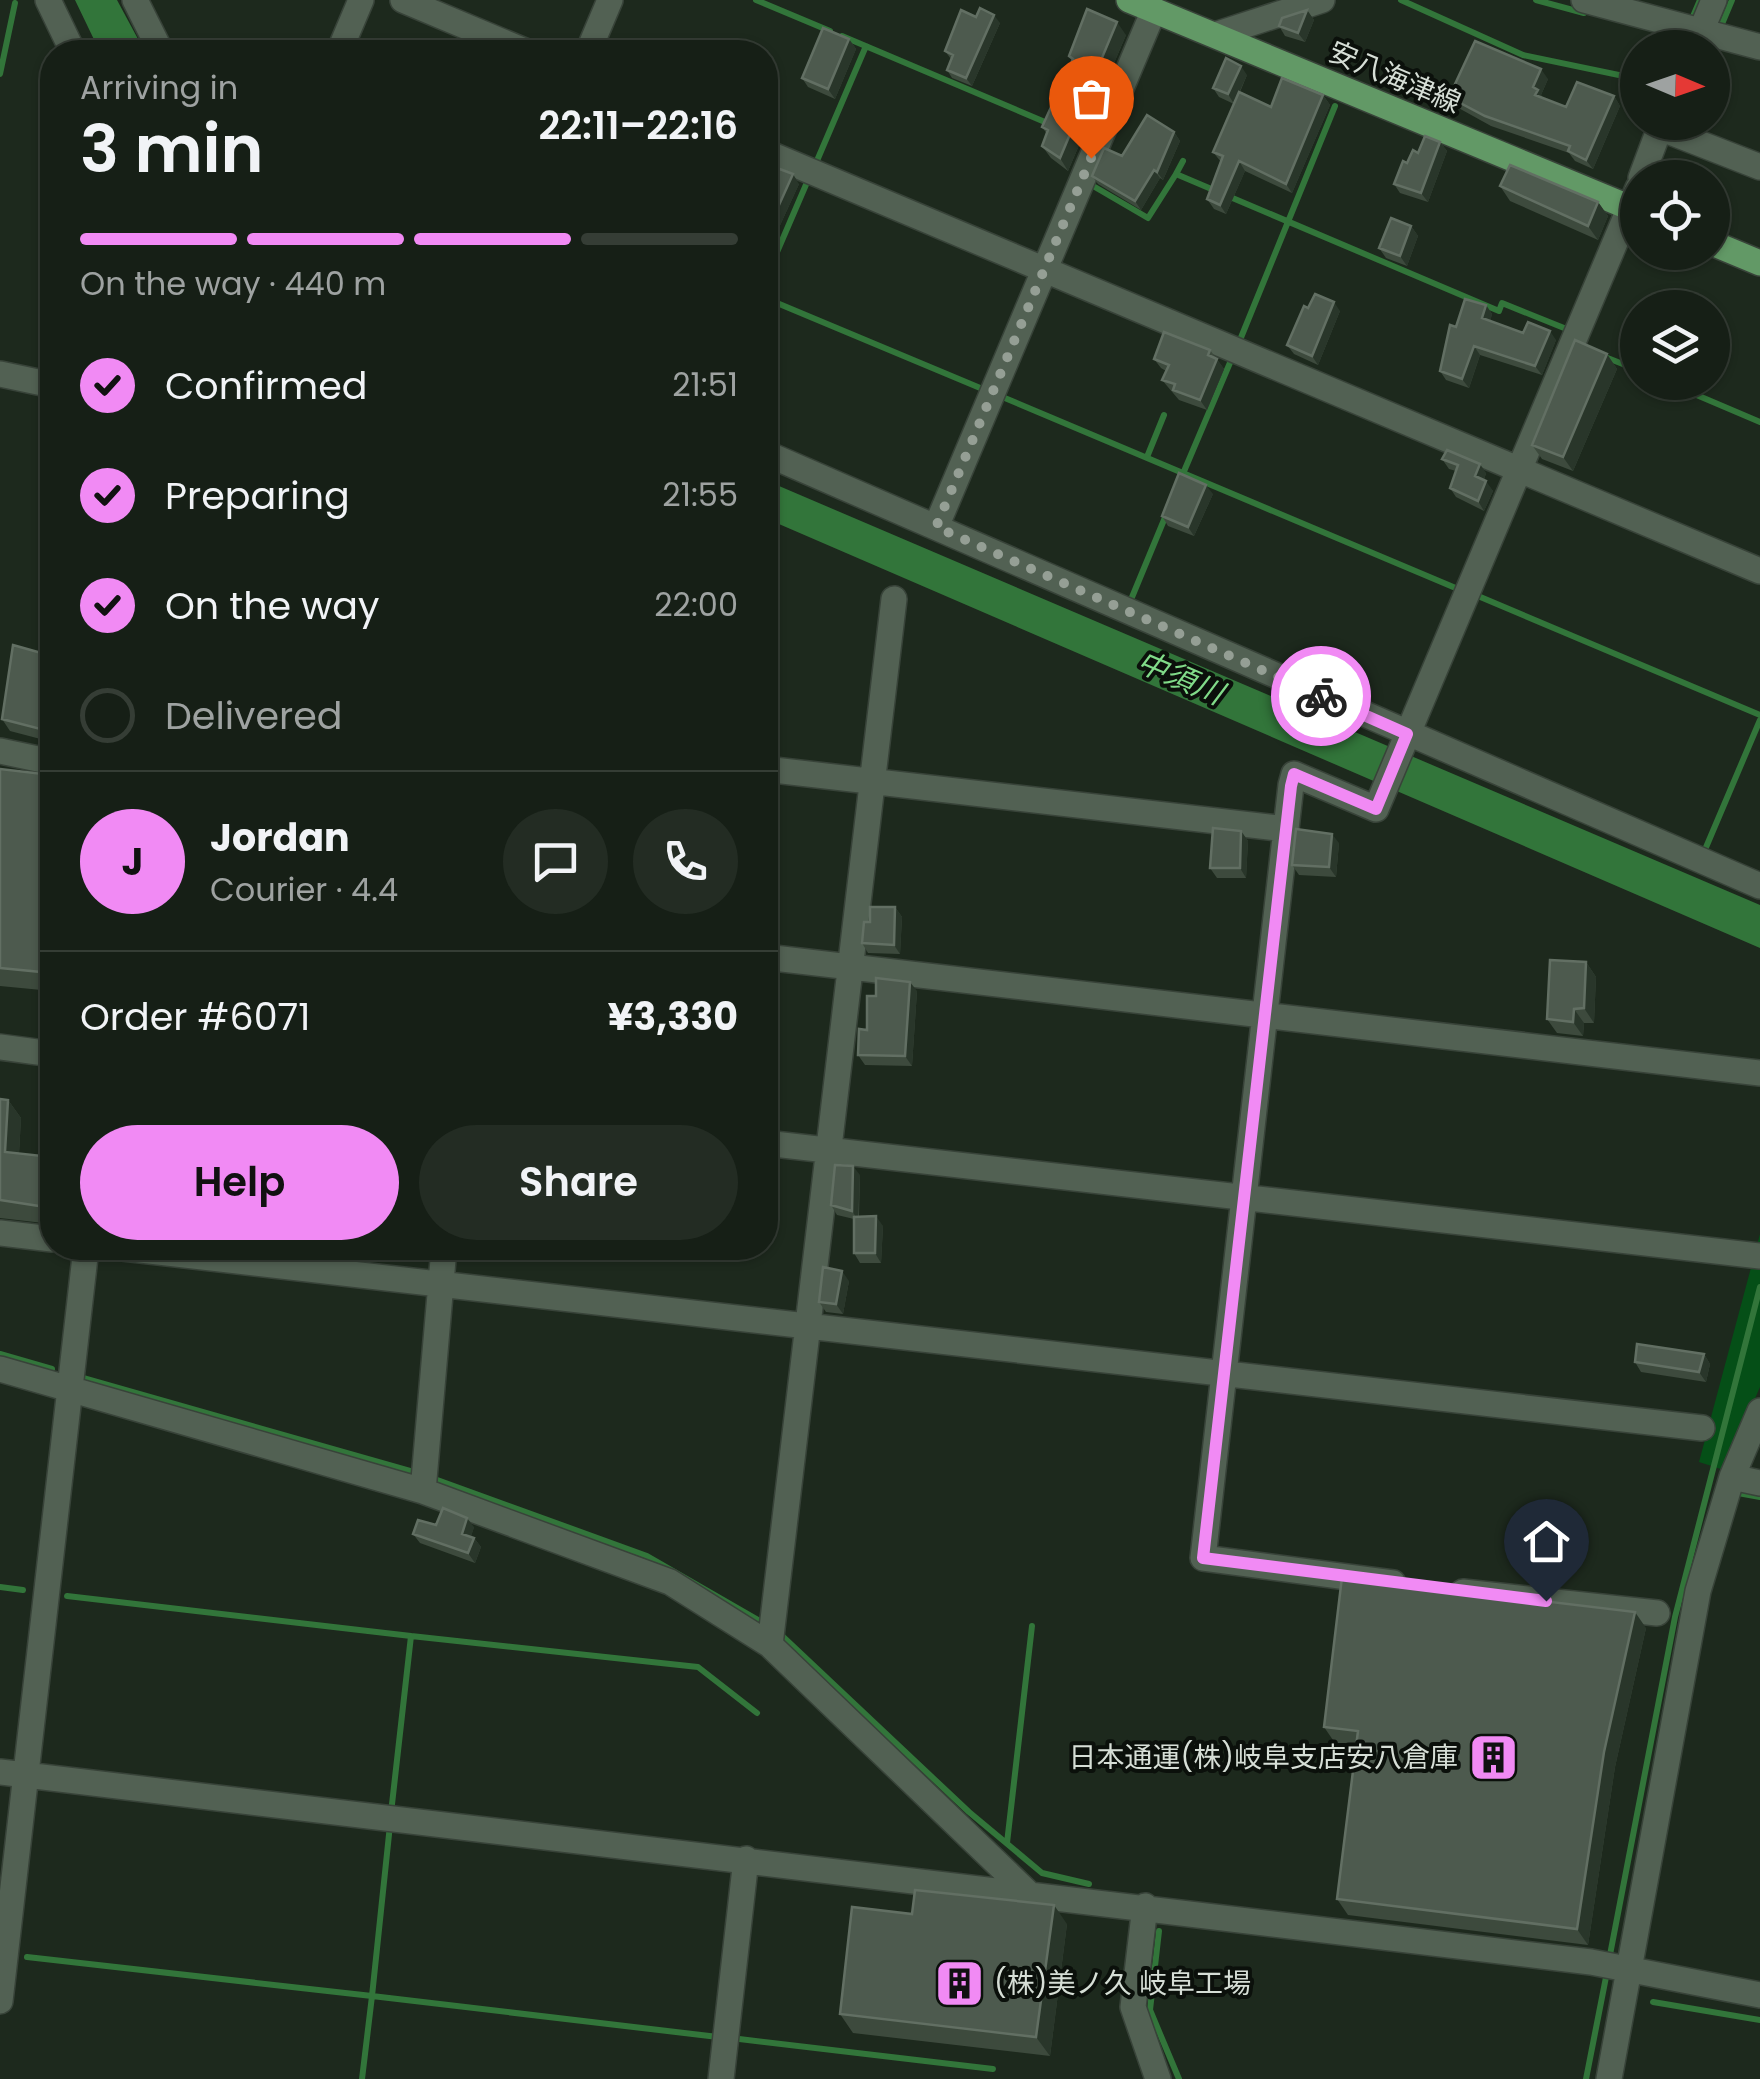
<!DOCTYPE html>
<meta charset="utf-8">
<style>
:root{--surface:#161f16;--page:#232c23;--text:#f1f3f6;--muted:#9ea2a1;--line:#353d35;--accent:#f18af4}
body{margin:0;font-family:Poppins,"Noto Sans JP",sans-serif;background:var(--page);color:var(--text);height:100vh;display:flex;flex-direction:column;font-size:38px;white-space:nowrap}
*{box-sizing:border-box;margin:0}
p{font-size:32px;color:var(--muted)}
.icon{flex:none;width:55px;height:55px;fill:none;stroke:currentColor;stroke-width:2;stroke-linecap:round;stroke-linejoin:round}
.map{position:relative;flex:1;overflow:hidden}
.sheet{position:absolute;left:40px;top:40px;width:738px;height:1220px;display:flex;flex-direction:column;background:var(--surface);border-radius:40px;box-shadow:0 2px 8px #0004,0 0 0 2px var(--line)}
.sheet>*{flex:none}
.needle{width:65px;rotate:92deg}
.buttons{position:absolute;left:1620px;top:30px;display:grid;gap:20px}
.buttons a{display:grid;place-items:center;width:110px;height:110px;border-radius:50%;background:var(--surface);box-shadow:0 2px 8px #0004,0 0 0 2px var(--line);font-size:50px}
.pin{position:absolute;display:grid;place-items:center;width:85px;height:85px;color:#fff;margin:-102px -42px;border-radius:50% 50% 50% 0;rotate:-45deg;box-shadow:0 0 10px #0007}
.pin .icon{rotate:45deg}
.courier{position:absolute;display:grid;place-items:center;width:100px;height:100px;margin:-50px;border:8px solid #f18af4;border-radius:50%;background:#fff;color:#222;box-shadow:0 2px 12px #0007}
.head em{font-style:normal;font-weight:600}
.head div{display:flex;flex-direction:column-reverse}
.head{display:flex;align-items:center;justify-content:space-between;height:170px;padding:0 40px}
h1{font-size:65px;font-weight:600;line-height:75px}
.bar{display:grid;grid-template-columns:repeat(4,1fr);gap:15px 10px;align-content:center;height:120px;padding:0 40px}
.bar i{height:12px;border-radius:8px;background:var(--line)}
.bar .on{background:var(--accent)}
.bar p{grid-column:span 4}
.line{display:flex;align-items:center;gap:25px;padding:0 40px;border-top:2px solid var(--line)}
.line div{flex:1}
.round{display:grid;place-items:center;flex:none;width:105px;height:105px;border-radius:52px;background:var(--page)}
ol{padding:0 40px;list-style:none}
li{display:flex;align-items:center;gap:30px;height:110px}
li p{margin-inline-start:auto}
li .icon{padding:10px;border-radius:50%;background:var(--accent);color:#111;stroke-width:4}
li:last-child{color:var(--muted)}
li i{width:55px;height:55px;border:5px solid var(--line);border-radius:50%}
.cta{display:flex;gap:20px;margin-top:auto;padding:20px 40px}
.cta a{flex:1;height:115px;border-radius:60px;background:var(--accent);color:#111;font-size:40px;font-weight:600;line-height:115px;text-align:center}
.cta a+a{background:var(--page);color:var(--text)}
.map>svg:first-child{display:block}
</style>
<div class="map">
<svg width="1760" height="2079" viewBox="0 0 1760 2079">
<rect width="100%" height="100%" fill="#1d291d"/>
<path fill="#054f17" d="M1760,1234V1387L1724,1470L1699,1462Z"/>
<path fill="#32753a" d="M75,0H117L145,52H100Z
M765,480L1760,905V948L765,518Z"/>
<g fill="none" stroke-linecap="round" stroke-linejoin="round">
<path stroke="#32753a" stroke-width="6" d="M756,0L830,31
M1401,0L1523,55L1638,79
M1536,0L1584,13
M1691,21L1700,0
M1719,31L1732,0
M842,36L1052,125
M0,74L15,3
M816,163L866,46
M1176,174L1183,161
M1088,183L1148,218L1176,174L1499,311L1502,303L1569,330
M765,280L808,180
M765,298L985,390
M1240,340L1335,106
M1605,357L1638,370
M1666,382L1760,422
M1000,396L1458,589
M1147,457L1164,415
M1182,476L1232,358
M1478,596L1760,715
M1130,602L1166,515
M1704,852L1760,720
M0,1354L52,1369
M83,1378L417,1473
M429,1477L647,1556L765,1624
M1738,1493L1760,1497
M0,1587L23,1590
M67,1596L411,1636
M779,1633L969,1812L1042,1873L1089,1884
M391,1813L411,1636L698,1667L757,1713
M1007,1843L1032,1626
M1159,1931L1150,2010L1179,2079
M27,1957L372,1996L390,1825
M1609,1960L1675,1617L1760,1287
M1653,2002L1760,2020
M731,2038L993,2069
M362,2079L372,1996L718,2037
M1586,2079L1607,1972"/>
<defs>
<path id="minor" d="M48,0L73,52
M135,0L161,52
M403,0L527,52
M1584,0L1760,47
M1218,34L1322,0
M1694,48L1714,0
M339,52L361,0
M588,52L610,0
M1660,128L1760,167
M765,152L1760,571
M1641,178L1662,122
M0,374L52,385
M765,453L1760,886
M936,527L1154,10
M0,751L52,762
M765,769L1286,829
M765,957L1760,1073
M0,1047L52,1054
M765,1143L1760,1256
M0,1233L52,1239
M123,1248L1702,1428
M0,1369L423,1491L670,1582L770,1645L1028,1893
M1732,1477L1760,1483
M423,1491L444,1248
M1393,1583L1203,1558L1291,785L1294,774L1376,809L1638,188
M1463,1592L1657,1613
M770,1645L894,599
M0,1772L1591,1962L1760,1995
M1145,1906L1133,2007L1158,2079
M0,2001L86,1248
M721,2079L746,1859
M1609,2079L1698,1591L1732,1477L1760,1411"/>
<path id="major" d="M1129,0L1638,211
M1712,243L1760,263"/>
</defs>
<use href="#minor" stroke="#384339" stroke-width="28"/>
<use href="#major" stroke="#384339" stroke-width="28"/>
<use href="#minor" stroke="#526153" stroke-width="25"/>
<use href="#major" stroke="#629966" stroke-width="25"/>
</g>
<path fill="#3d4a3d" d="M1307,10L1314,20L1305,42L1285,36L1279,26Z
M976,17L1000,23L972,86L952,78L947,70L951,59L945,51Z
M1126,35L1068,171L1051,158L1042,146L1047,134L1042,127L1072,61L1069,56Z
M849,39L856,49L835,99L808,87L802,78Z
M1247,75L1240,92L1271,107L1323,95L1330,105L1292,193L1245,171L1226,214L1214,209L1207,199L1221,162L1213,152L1234,104L1219,97L1213,88Z
M1548,79L1541,95L1543,98L1566,107L1614,96L1620,106L1593,169L1575,161L1569,153L1491,126L1455,106L1449,97Z
M1174,132L1180,141L1163,180L1160,178L1141,210L1098,184L1092,176L1122,156Z
M1440,142L1447,151L1428,202L1400,193L1394,184L1407,163L1418,153Z
M765,178L772,181L799,184L776,234L765,230Z
M1500,186L1598,202L1608,216L1598,240L1510,201Z
M1411,226L1418,236L1407,266L1386,258L1379,248Z
M1486,305L1492,314L1490,321L1523,333L1556,340L1542,375L1480,355L1469,388L1446,380L1440,371L1456,327Z
M1308,308L1340,311L1318,365L1294,354L1287,345Z
M1210,350L1224,369L1207,410L1179,400L1162,380L1166,371L1161,368L1154,359Z
M1607,354L1617,369L1573,471L1542,459L1532,445Z
M1442,459L1486,473L1484,480L1493,491L1484,511L1456,497L1450,488L1456,471L1449,469Z
M1213,494L1194,536L1168,526L1162,516Z
M52,656V742L10,731L2,719Z
M0,769L52,775V991L0,986Z
M1241,831L1248,841L1246,878H1217L1210,868Z
M1339,843L1336,877L1299,875L1292,865Z
M895,907L902,917L900,954L868,953L862,943L870,922Z
M1586,962L1596,977L1594,1023H1584L1583,1036L1557,1033L1547,1019Z
M917,991L912,1066L865,1065L858,1055L876,996Z
M0,1099L8,1100L21,1118L19,1154L52,1157V1224L0,1218Z
M860,1175L859,1217L883,1226L881,1263H860L854,1253V1219L837,1215L831,1205Z
M331,1248H419L418,1257Z
M849,1281L843,1314L826,1312L819,1302Z
M1704,1354L1710,1364L1706,1382L1641,1372L1635,1362Z
M436,1525L474,1527L471,1536L474,1538L481,1547L475,1563L420,1543L413,1534Z
M1646,1628L1615,1767L1588,1945L1348,1915L1337,1899L1356,1745L1335,1743L1324,1727Z
M912,1914L1067,1924L1050,2056L853,2033L840,2014Z"/>
<path fill="#29362a" d="M1307,10L1314,20L1305,42L1298,33Z
M994,15L1000,23L972,86L966,78Z
M1117,22L1126,35L1068,171L1060,158Z
M849,39L856,49L835,99L828,89Z
M1241,66L1247,75L1234,104L1228,94Z
M1541,69L1548,79L1541,95L1544,100L1535,95L1533,87Z
M1323,95L1330,105L1292,193L1286,184Z
M1614,96L1620,106L1593,169L1586,160Z
M1174,132L1180,141L1163,180L1157,172Z
M1440,142L1447,151L1428,202L1421,193Z
M1239,161L1245,171L1226,214L1220,205Z
M1154,170L1160,178L1141,210L1135,201Z
M793,174L799,184L776,234L770,225Z
M1598,202L1608,216L1598,240L1588,226Z
M1411,226L1418,236L1407,266L1400,256Z
M1334,302L1340,311L1318,365L1312,356Z
M1486,305L1492,314L1489,327L1482,318Z
M1550,331L1556,340L1542,375L1535,366Z
M1474,346L1480,355L1469,388L1462,379Z
M1607,354L1617,369L1573,471L1563,457Z
M1217,359L1224,369L1207,410L1200,400Z
M1480,464L1486,473L1482,486L1475,476Z
M1486,481L1493,491L1484,511L1478,501Z
M1206,485L1213,494L1194,536L1188,527Z
M1241,831L1248,841L1246,878L1240,868Z
M1332,834L1339,843L1336,877L1329,867Z
M895,907L902,917L900,954L894,945Z
M1586,962L1596,977L1594,1023L1584,1008Z
M910,982L917,991L912,1066L905,1056Z
M1574,1009L1584,1023L1583,1036L1573,1022Z
M8,1100L21,1118L18,1171L5,1152Z
M853,1166L860,1175L858,1220L852,1211Z
M876,1216L883,1226L881,1263L875,1253Z
M412,1248H419L418,1257Z
M842,1271L849,1281L843,1314L836,1304Z
M1704,1354L1710,1364L1706,1382L1699,1372Z
M467,1518L474,1527L469,1543L462,1534Z
M474,1538L481,1547L475,1563L468,1553Z
M1635,1612L1646,1628L1615,1767L1588,1945L1577,1929L1604,1752Z
M1054,1905L1067,1924L1050,2056L1036,2037Z"/>
<path fill="#4d5a4e" stroke="#626f63" stroke-width="2.5" d="M980,8L994,15L966,78L947,70L953,55L945,51L961,10L976,17Z
M1087,9L1117,22L1060,158L1042,146L1048,130L1042,127L1073,59L1069,56Z
M1307,10L1298,33L1279,26L1282,18Z
M823,28L849,39L828,89L802,78Z
M1475,41L1541,69L1533,87L1538,90L1535,95L1566,107L1577,82L1614,96L1586,160L1568,151L1570,146L1485,116L1449,97Z
M1226,58L1241,66L1228,94L1213,88Z
M1282,78L1323,95L1286,184L1239,161L1220,205L1207,199L1223,156L1213,152L1239,92L1271,107Z
M1147,115L1174,132L1157,172L1154,170L1135,201L1092,176L1104,148L1122,156Z
M1425,136L1440,142L1421,193L1394,184L1403,161L1407,163L1413,150L1418,153Z
M1510,165L1598,202L1588,226L1500,186Z
M777,168L793,174L770,225L765,223V178L772,181Z
M1391,218L1411,226L1400,256L1379,248Z
M1315,294L1334,302L1312,356L1287,345L1304,306L1308,308Z
M1465,299L1486,305L1482,318L1523,333L1528,322L1550,331L1535,366L1474,346L1462,379L1440,371L1450,325L1456,327Z
M1164,332L1210,350L1208,355L1217,359L1200,400L1173,390L1175,384L1162,380L1169,365L1154,359Z
M1575,340L1607,354L1563,457L1532,445Z
M1447,450L1480,464L1475,476L1486,481L1478,501L1450,488L1458,465L1442,459Z
M1179,473L1206,485L1188,527L1162,516Z
M13,645L52,656V732L2,719Z
M0,769L52,775V973L0,968Z
M1213,828L1241,831L1240,868H1210Z
M1296,829L1332,834L1329,867L1292,865Z
M870,907H895L894,945L862,943L864,922H870Z
M1550,960L1586,962L1584,1008L1574,1009L1573,1022L1547,1019Z
M876,978L910,982L905,1056L858,1055L859,1029L867,1030V996H876Z
M0,1099L8,1100L5,1152L52,1157V1208L0,1200Z
M835,1165L853,1166L852,1211L831,1205Z
M876,1216L875,1253H854V1217Z
M823,1267L842,1271L836,1304L819,1302Z
M1637,1344L1704,1354L1699,1372L1635,1362Z
M443,1508L467,1518L462,1534L474,1538L468,1553L413,1534L418,1520L436,1525Z
M1342,1577L1635,1612L1604,1752L1577,1929L1337,1899L1358,1731L1324,1727Z
M915,1890L1054,1905L1036,2037L840,2014L852,1907L912,1914Z"/>
<g fill="none" stroke-linecap="round" stroke-linejoin="round">
<path stroke="#959f95" stroke-width="10" stroke-dasharray="0 18" d="M1091,158L936,527L1321,696"/>
<path stroke="#f18af4" stroke-width="12" d="M1321,696L1407,734L1376,809L1294,774L1291,786L1203,1558L1546,1601"/>
</g>
<defs>
<symbol id="building-square" viewBox="-11 -11 22 22"><rect x="-9" y="-9" width="18" height="18" rx="4" fill="#f18af4" stroke="#0b100b"/><path d="M-4-6H4V6H1V3H-1V6H-4ZM-2.5-4.3h1.7v1.8h-1.7ZM.8-4.3h1.7v1.8H.8ZM-2.5-1h1.7V.8h-1.7ZM.8-1h1.7V.8H.8Z" fill="#111"/></symbol>
</defs>
<g fill-rule="evenodd">
<use href="#building-square" x="1466" y="1730" width="55" height="55"/>
<use href="#building-square" x="932" y="1956" width="55" height="55"/>
</g>
<g text-anchor="middle" stroke-width="8" stroke-linejoin="round" paint-order="stroke">
<g font-size="28" fill="#d6ded6" stroke="#0b100b">
<text transform="translate(1395 77) rotate(23)" y="10">安八海津線</text>
</g>
<g font-size="28" fill="#d6ded6" stroke="#0b100b" text-anchor="end">
<text x="1458" y="1767">日本通運(株)岐阜支店安八倉庫</text>
<text x="994" y="1993" text-anchor="start">(株)美ノ久 岐阜工場</text>
</g>
<g font-size="30" font-style="italic" fill="#81db89" stroke="#0b100b">
<text transform="translate(1180 678) rotate(23)" y="10">中須川</text>
</g>
</g>
</svg>
<div class="buttons">
<a><svg class="needle" viewBox="-14 -14 28 28"><path d="M0-13l5 13h-10z" fill="#e53935"/><path d="M0 13l5-13h-10z" fill="#9ea2a1"/></svg></a>
<a><svg class="icon" aria-label="locate" viewBox="0 0 24 24"><circle cx="12" cy="12" r="6"/><path d="M12 2v4M12 18v4M2 12h4M18 12h4"/></svg></a>
<a><svg class="icon" aria-label="layers" viewBox="0 0 24 24"><path d="M12 4l9 5-9 5-9-5zM3 14l9 5 9-5"/></svg></a>
</div>
<div class="pin" style="left:1091px;top:158px;background:#ea580c"><svg class="icon" aria-label="bag" viewBox="0 0 24 24"><path d="M5 8h14l-1 12H6zM9 8a3 3 0 0 1 6 0"/></svg></div>
<div class="pin" style="left:1546px;top:1601px;background:#1f2937"><svg class="icon" aria-label="home" viewBox="0 0 24 24"><path d="M3 11l9-7 9 7M6 9v11h12V9"/></svg></div>
<div class="courier" style="left:1321px;top:696px"><svg class="icon" aria-label="bike" viewBox="0 0 24 24"><circle cx="6" cy="16" r="4"/><circle cx="18" cy="16" r="4"/><path d="M6 16l4-8h5l3 8M10 8l3 8H6M13 5h3"/></svg></div>
<section class="sheet">
<div class="head"><div><h1>3 min</h1><p>Arriving in</p></div><em>22:11–22:16</em></div>
<div class="bar"><i class="on"></i><i class="on"></i><i class="on"></i><i></i><p>On the way · 440 m</p></div>
<ol>
<li><svg class="icon" aria-label="check" viewBox="0 0 24 24"><path d="M5 12l5 5 9-10"/></svg>Confirmed<p>21:51</p></li>
<li><svg class="icon" aria-label="check" viewBox="0 0 24 24"><path d="M5 12l5 5 9-10"/></svg>Preparing<p>21:55</p></li>
<li><svg class="icon" aria-label="check" viewBox="0 0 24 24"><path d="M5 12l5 5 9-10"/></svg>On the way<p>22:00</p></li>
<li><i></i>Delivered</li>
</ol>
<div class="line" style="height:180px"><b class="round" style="background:var(--accent);color:#111">J</b><div><b>Jordan</b><p>Courier · 4.4</p></div><a class="round"><svg class="icon" aria-label="chat" viewBox="0 0 24 24"><path d="M4 5h16v11H9l-5 4z"/></svg></a><a class="round"><svg class="icon" aria-label="phone" viewBox="0 0 24 24"><path d="M5 4h4l2 5-3 2q2 4 5 5l2-3 5 2v4C11 20 4 13 5 4z"/></svg></a></div>
<div class="line" style="height:130px"><div>Order #6071</div><b>¥3,330</b></div>
<div class="cta"><a>Help</a><a>Share</a></div>
</section>
</div>
